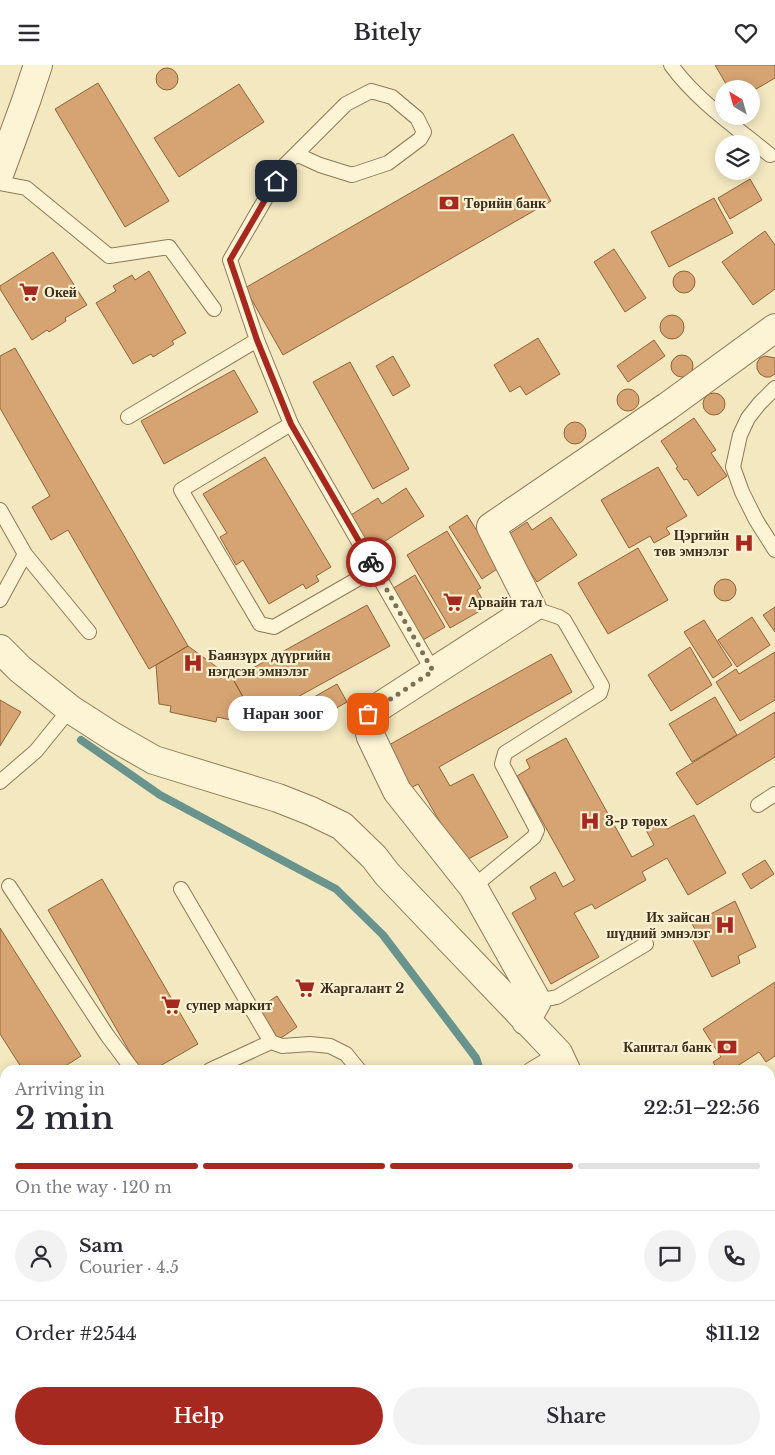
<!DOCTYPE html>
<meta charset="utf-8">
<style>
:root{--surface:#fff;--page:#f2f2f3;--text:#2b2b33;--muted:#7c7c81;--line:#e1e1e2;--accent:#a5291e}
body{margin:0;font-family:"Libre Baskerville",serif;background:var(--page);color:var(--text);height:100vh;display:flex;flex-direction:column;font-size:19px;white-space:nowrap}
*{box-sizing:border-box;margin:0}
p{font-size:16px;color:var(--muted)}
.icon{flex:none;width:28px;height:28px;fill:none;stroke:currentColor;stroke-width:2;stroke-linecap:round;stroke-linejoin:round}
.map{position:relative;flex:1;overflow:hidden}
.sheet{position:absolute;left:0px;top:1000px;width:775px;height:390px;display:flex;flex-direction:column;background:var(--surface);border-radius:15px 15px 0 0;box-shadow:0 2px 12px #0003}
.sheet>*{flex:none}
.needle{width:32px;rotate:323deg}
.buttons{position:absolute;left:715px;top:15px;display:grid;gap:10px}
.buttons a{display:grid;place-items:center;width:45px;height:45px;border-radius:50%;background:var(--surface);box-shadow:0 2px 12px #0003;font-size:25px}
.pin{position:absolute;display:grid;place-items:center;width:42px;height:42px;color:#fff;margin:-21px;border-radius:10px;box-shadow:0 2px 8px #0006}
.courier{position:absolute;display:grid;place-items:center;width:50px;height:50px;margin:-25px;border:4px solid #a5291e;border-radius:50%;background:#fff;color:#222;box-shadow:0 1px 6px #0007}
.bubble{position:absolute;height:35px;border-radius:18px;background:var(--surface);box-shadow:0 2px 12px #0003;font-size:16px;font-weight:600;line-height:35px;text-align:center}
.head em{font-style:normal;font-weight:600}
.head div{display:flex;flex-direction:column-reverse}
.head{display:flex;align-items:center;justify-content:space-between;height:85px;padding:0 15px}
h1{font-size:32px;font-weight:600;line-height:38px}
.bar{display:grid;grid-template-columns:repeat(4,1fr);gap:8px 5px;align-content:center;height:60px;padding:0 15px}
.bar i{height:6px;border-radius:4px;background:var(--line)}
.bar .selected{background:var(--accent)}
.bar p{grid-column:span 4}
.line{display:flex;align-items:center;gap:12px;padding:0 15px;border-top:1px solid var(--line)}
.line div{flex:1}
.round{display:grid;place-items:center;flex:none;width:52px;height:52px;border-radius:26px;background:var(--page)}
.primary-button{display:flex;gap:10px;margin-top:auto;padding:10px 15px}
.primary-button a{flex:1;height:58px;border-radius:30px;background:var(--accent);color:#fff;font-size:20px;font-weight:600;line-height:58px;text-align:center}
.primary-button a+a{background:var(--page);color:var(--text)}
header{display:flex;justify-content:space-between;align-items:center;height:65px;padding:0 15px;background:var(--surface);font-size:22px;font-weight:600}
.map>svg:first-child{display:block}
</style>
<header><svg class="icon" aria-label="menu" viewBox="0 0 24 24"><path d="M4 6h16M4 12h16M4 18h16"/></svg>Bitely<svg class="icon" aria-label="heart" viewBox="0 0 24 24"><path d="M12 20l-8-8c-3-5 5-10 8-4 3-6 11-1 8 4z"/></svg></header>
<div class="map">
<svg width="775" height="1390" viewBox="0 0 775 1390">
<rect width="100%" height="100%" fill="#f3e8c0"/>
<path fill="#c6d393" d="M775,1169V1237L770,1240V1172Z
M399,1385H518L509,1390H390Z"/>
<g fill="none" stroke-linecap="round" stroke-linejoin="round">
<path stroke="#69948d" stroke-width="8" d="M81,675L160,730L336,824L383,870L476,993L480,1005"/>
</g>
<path fill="#d6a472" stroke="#916338" d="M715,0H775V13L751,27V24H729Z
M156 14a11 11 0 1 1 22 0a11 11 0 1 1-22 0Z
M98,18L169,136L125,162L55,44Z
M239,19L264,57L179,112L154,73Z
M513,69L551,136L283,290L245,223Z
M750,114L762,135L730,154L718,133Z
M714,133L733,168L669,202L651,167Z
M765,166L775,180V224L753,240L722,197Z
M614,184L646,233L625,247L594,197Z
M53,187L87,240L65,253L66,256L49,267L47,265L32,275L0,224V221Z
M149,206L186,268L172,276L174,279L153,292L151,289L133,299L96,238L116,226L113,221L132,210L135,215Z
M673 217a11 11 0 1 1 22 0a11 11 0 1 1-22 0Z
M660 262a12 12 0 1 1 24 0a12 12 0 1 1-24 0Z
M538,273L560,309L526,330L520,321L510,327L494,300Z
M654,275L665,291L628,317L617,301Z
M15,283L188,581L149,604L68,465L51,475L32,442L50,431L0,343V291Z
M671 301a11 11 0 1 1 22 0a11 11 0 1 1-22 0Z
M393,291L410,321L393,331L376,301Z
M765,291L775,293V309L770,312H765L760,309L757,304V298L760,293Z
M350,297L409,404L373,424L313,317Z
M234,305L258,347L164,399L141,356Z
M617 335a11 11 0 1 1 22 0a11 11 0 1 1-22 0Z
M703 339a11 11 0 1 1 22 0a11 11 0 1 1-22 0Z
M694,353L716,385L711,388L727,411L698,431L687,414L684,415L676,403L678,402L661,376Z
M564 368a11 11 0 1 1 22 0a11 11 0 1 1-22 0Z
M265,392L331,502L316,511L319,516L306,524L303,519L269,539L243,495L236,500L220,472L227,468L203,429Z
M658,402L687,451L666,463L670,469L654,478L650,471L629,483L601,435Z
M406,423L424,451L368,487L353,462L357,459L351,450L378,433L382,439Z
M467,450L500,502L482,514L449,462Z
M551,452L577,490L537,517L506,471L527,457L532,465Z
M447,466L481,523L477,525L487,542L450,563L407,490Z
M638,483L668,535L608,569L578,518Z
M415,510L445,562L423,575L392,524Z
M714 525a11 11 0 1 1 22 0a11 11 0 1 1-22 0Z
M367,540L390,581L256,655L233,614Z
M775,542V567L763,550Z
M752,552L770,580L737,602L718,575Z
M704,555L732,600L713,613L684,567Z
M188,581L233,614L249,643L231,655L217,652L216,657L170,647L171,641L159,639L156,600Z
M690,582L712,620L671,646L648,610Z
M775,587V635L740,656L716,617L736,604L739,609Z
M551,589L572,627L439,702L450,721L473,709L508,772L463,797L418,719L404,727L380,685Z
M337,619L347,637L301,663L291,645Z
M715,632L737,670L692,697L669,659Z
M0,635L21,647L0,681Z
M775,647V692L697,740L676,708Z
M566,673L632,792L654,780L646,765L662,756L667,764L694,750L726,808L688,830L667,793L642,807L646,815L595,844L592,839L574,848L599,892L551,919L512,848L536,834L530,822L555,807L563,822L575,815L517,711L530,703L526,695Z
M765,795L774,809L751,824L742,809Z
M102,814L198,979L153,1005H140L48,845Z
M735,836L756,882L738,891L740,898L712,912L689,867L695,864L692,859Z
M0,863L81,991L59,1005H23L0,969Z
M775,917V991L766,997L759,987L731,1005H718L713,997L721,992L703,964Z
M277,931L297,962L275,977L254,946Z
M5,1198V1212L0,1203V1201Z
M5,1312V1385H137L129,1390H82L81,1388L79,1390H0V1315Z"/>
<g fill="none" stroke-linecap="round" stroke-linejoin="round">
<defs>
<path id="service" d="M671,0C697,36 736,62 770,90
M0,118L26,123L109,191L169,182L214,244
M775,323L759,339L748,353L740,370L733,402L742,427L756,455L775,485
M128,352L257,275
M291,359L257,275L230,195L285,100L346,39L371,26L392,32L417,53L424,67L420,74L388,98L352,110L320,100L296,89
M0,445L25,489L89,567
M375,504L274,562L260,559L181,425L291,359L433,606
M0,535L25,489
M0,717L36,686L70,644
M758,740L775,729
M9,821L107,970L133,1005
M473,822L534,772L537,765L502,699L505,688L600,628L602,621L564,555L559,552L532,543
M181,824L271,977
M537,936L557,932L646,879
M210,1005L271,977L282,981L310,979L330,981L346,989L359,1005
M530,1005L558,988
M209,1385L212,1390"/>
<path id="minor" d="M0,107L26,36L38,0
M0,584L20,604L70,644L112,671L154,695L278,733L311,746L342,761L374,792L387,809L558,988L566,1005
M526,956L537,936L473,822L397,726L371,672L368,660V649L532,543L491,462L668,341L775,263
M770,1057L775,1054"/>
<path id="trunk" d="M770,1147L775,1145
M770,1264L775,1261
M344,1390L352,1385
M544,1390L553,1385"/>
</defs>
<use href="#service" stroke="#8f7956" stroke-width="16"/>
<use href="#minor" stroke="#8f7956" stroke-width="30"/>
<use href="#trunk" stroke="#5c462a" stroke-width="30"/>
<path stroke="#8f7956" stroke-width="3" stroke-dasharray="4 2.5" stroke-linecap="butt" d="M770,1104L775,1102
M770,1208L775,1205
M770,1296L775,1294
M269,1390L277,1385
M452,1390L461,1385
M603,1390L612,1385"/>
<use href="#service" stroke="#fdf4d5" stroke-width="14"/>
<use href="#minor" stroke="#fdf4d5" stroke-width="28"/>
<use href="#trunk" stroke="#f4ca6e" stroke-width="28"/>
</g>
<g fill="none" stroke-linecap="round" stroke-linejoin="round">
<path stroke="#7d6f55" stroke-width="5" stroke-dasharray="0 9" d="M368,649L433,606L371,497"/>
<path stroke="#a5291e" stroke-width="6" d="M276,116L230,195L257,275L291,359L371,497"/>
</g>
<defs>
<symbol id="bank-bare" viewBox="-9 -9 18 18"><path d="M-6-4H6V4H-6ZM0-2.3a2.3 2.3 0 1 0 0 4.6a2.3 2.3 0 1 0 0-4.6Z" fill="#a5291e" stroke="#f9f1d1" stroke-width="2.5" paint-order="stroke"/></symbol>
<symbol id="supermarket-bare" viewBox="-9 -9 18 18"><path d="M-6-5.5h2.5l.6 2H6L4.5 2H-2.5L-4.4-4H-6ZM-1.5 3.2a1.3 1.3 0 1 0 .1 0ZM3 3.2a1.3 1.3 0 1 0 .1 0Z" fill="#a5291e" stroke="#f9f1d1" stroke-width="2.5" paint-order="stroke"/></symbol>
<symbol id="hospital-bare" viewBox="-9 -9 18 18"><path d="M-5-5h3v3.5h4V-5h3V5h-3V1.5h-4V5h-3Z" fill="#a5291e" stroke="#f9f1d1" stroke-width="2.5" paint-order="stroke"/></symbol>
</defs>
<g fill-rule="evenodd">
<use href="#bank-bare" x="435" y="124" width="28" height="28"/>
<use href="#supermarket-bare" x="15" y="213" width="28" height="28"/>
<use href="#hospital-bare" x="730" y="464" width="28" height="28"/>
<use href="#supermarket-bare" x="439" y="523" width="28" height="28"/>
<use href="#hospital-bare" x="179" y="584" width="28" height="28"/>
<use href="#hospital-bare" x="576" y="742" width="28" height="28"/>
<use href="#hospital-bare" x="711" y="846" width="28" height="28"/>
<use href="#supermarket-bare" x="291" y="909" width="28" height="28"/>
<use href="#supermarket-bare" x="157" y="926" width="28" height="28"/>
<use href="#bank-bare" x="713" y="968" width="28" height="28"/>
</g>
<g text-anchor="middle" stroke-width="4.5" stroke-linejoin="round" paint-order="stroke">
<g font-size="14" font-weight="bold" fill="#3d2e1c" stroke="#f9f1d1" text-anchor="start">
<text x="464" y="143">Төрийн банк</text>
<text x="44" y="232">Окей</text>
<text x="729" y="475" text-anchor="end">Цэргийн<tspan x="729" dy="16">төв эмнэлэг</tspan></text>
<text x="468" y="542">Арвайн тал</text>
<text x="208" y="595">Баянзүрх дүүргийн<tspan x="208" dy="16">нэгдсэн эмнэлэг</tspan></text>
<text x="605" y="761">3-р төрөх</text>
<text x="710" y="857" text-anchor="end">Их зайсан<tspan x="710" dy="16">шүдний эмнэлэг</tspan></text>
<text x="320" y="928">Жаргалант 2</text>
<text x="186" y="945">супер маркит</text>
<text x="712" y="987" text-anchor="end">Капитал банк</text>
</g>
</g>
</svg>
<div class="buttons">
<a><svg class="needle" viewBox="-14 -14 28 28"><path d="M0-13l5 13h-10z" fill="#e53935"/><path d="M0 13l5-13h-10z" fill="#7c7c81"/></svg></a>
<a><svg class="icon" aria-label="layers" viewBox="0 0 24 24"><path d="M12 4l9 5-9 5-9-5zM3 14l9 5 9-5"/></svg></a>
</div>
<div class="pin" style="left:368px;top:649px;background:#ea580c"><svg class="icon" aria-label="bag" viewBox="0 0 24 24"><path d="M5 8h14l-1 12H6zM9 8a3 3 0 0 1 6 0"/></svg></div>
<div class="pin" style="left:276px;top:116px;background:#1f2937"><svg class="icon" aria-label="home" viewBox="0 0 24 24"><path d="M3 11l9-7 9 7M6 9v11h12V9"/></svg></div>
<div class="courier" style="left:371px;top:497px"><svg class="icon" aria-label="bike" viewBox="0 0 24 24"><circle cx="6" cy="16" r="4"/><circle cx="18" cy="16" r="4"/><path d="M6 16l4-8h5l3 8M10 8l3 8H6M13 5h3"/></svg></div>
<div class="bubble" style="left:228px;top:631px;width:110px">Наран зоог</div>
<section class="sheet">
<div class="head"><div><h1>2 min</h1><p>Arriving in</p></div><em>22:51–22:56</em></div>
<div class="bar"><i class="selected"></i><i class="selected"></i><i class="selected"></i><i></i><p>On the way · 120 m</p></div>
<div class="line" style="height:90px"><a class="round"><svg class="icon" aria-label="person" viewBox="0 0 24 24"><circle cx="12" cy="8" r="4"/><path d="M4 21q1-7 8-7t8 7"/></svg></a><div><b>Sam</b><p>Courier · 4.5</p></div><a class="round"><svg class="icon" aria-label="chat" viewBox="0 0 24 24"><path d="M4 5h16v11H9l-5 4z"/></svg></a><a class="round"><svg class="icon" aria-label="phone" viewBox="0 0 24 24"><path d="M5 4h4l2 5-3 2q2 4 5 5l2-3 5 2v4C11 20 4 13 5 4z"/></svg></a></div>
<div class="line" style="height:65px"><div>Order #2544</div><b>$11.12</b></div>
<div class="primary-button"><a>Help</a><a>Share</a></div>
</section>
</div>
